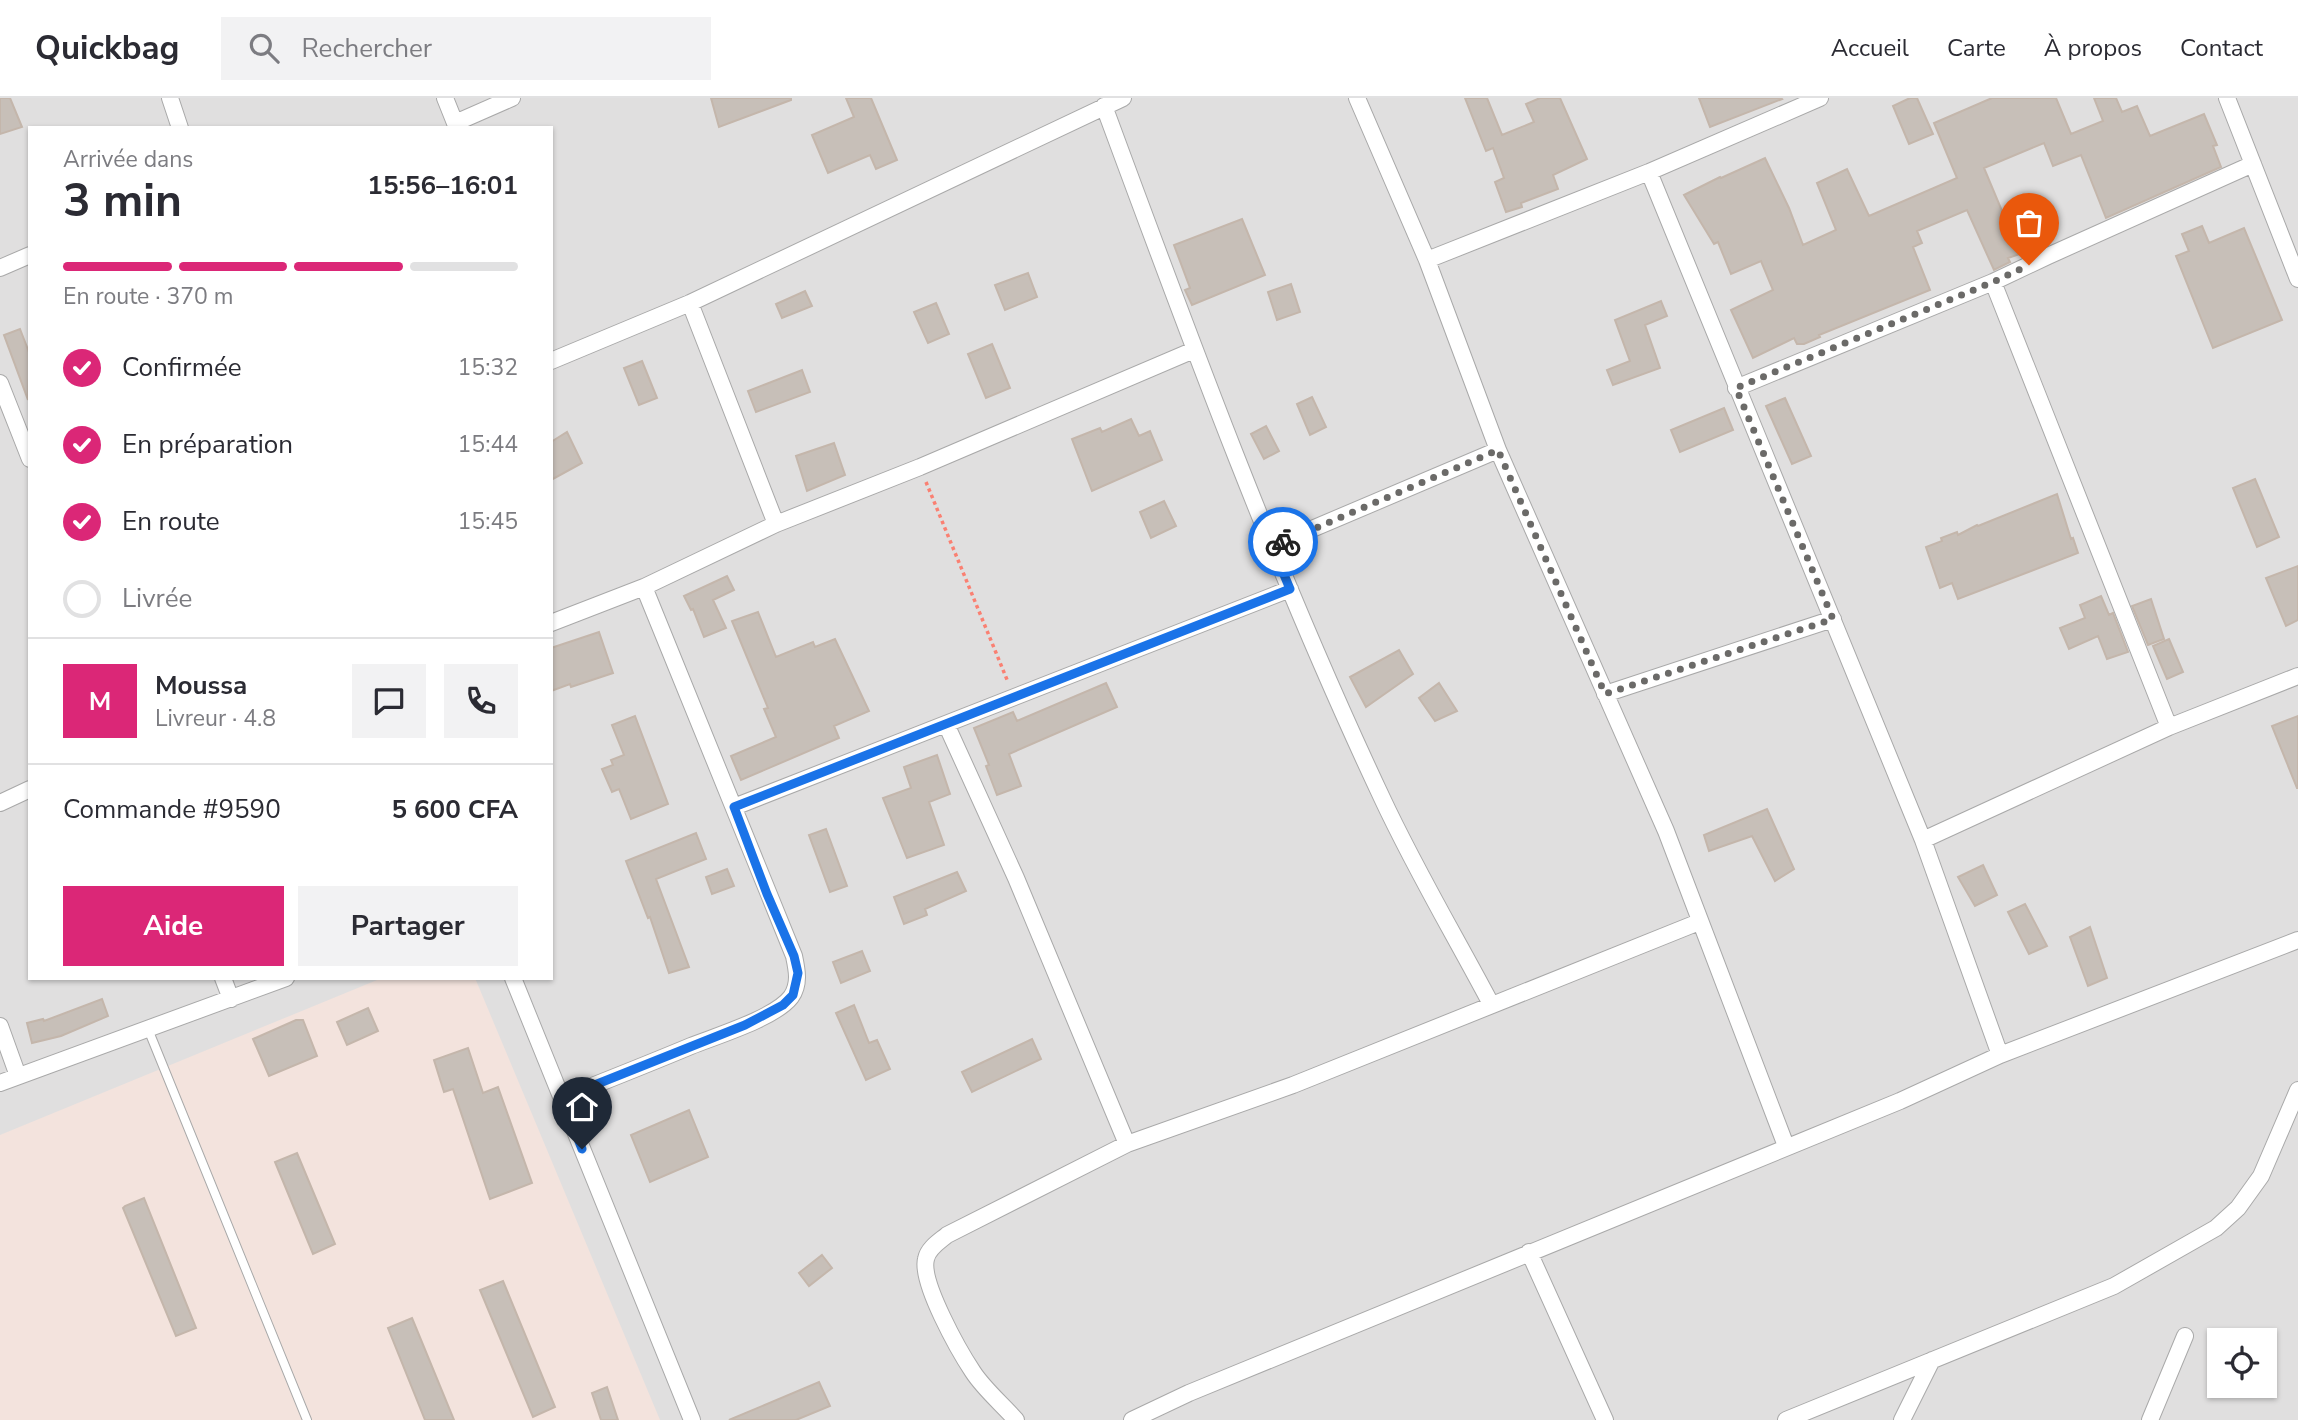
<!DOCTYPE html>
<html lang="fr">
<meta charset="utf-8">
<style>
:root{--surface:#fff;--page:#f2f2f3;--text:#2b2b33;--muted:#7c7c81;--line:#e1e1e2;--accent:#db2777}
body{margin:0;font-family:"Nunito Sans",sans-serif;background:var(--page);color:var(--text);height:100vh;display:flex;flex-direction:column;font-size:26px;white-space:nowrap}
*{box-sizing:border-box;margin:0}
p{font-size:23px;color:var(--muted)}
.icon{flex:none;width:38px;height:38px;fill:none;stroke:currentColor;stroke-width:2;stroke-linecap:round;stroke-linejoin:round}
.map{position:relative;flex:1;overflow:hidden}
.side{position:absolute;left:28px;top:28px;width:525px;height:854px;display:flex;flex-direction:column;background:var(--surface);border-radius:0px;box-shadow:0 2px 5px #0004}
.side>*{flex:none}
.controls{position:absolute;left:2207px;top:1230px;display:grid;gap:14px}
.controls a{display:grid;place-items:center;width:70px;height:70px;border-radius:0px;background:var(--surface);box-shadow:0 2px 5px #0004;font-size:35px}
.pin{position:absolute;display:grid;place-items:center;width:60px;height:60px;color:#fff;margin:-72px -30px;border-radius:50% 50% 50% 0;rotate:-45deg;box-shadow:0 0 7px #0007}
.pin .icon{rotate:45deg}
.courier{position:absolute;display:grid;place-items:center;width:70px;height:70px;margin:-35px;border:5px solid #1a73e8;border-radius:50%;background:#fff;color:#222;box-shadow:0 2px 9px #0007}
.headline em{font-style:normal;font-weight:700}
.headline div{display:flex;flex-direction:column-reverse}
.headline{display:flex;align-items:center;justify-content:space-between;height:119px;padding:0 35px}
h1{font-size:46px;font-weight:700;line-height:52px}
.bar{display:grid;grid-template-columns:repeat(4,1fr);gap:10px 7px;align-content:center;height:84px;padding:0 35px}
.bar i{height:9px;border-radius:5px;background:var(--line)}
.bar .selected{background:var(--accent)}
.bar p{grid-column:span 4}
.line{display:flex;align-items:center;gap:18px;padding:0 35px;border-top:2px solid var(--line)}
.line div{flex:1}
.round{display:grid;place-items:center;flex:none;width:74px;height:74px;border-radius:0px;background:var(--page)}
ol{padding:0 35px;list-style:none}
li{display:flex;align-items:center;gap:21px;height:77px}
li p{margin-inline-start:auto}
li .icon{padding:7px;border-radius:50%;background:var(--accent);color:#fff;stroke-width:4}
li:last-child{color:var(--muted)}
li i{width:38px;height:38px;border:4px solid var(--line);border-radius:50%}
.cta{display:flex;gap:14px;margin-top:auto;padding:14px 35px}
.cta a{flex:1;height:80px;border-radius:0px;background:var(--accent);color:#fff;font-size:28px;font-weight:700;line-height:80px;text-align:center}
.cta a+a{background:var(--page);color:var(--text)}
header{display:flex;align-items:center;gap:42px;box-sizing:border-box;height:98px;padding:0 35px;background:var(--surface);border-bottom:2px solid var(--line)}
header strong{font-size:33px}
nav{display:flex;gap:38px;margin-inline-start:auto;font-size:24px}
.search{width:490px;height:63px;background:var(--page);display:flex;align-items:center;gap:18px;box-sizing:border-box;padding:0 24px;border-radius:0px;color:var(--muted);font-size:26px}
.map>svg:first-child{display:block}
</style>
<header>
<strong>Quickbag</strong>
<div class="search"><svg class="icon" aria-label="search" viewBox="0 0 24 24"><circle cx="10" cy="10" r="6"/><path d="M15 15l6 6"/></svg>Rechercher</div>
<nav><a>Accueil</a><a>Carte</a><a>À propos</a><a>Contact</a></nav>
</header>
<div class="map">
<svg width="2298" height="1322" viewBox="0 0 2298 1322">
<rect width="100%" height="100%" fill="#f2efe9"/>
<path fill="#e0dfdf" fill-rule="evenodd" d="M0,0H2298V1322H0ZM30,30H551V880H30ZM2219,1242H2264V1288H2219Z"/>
<path fill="#f3e3dd" d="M382,880H475L660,1322H0V1037Z"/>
<path fill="#c7bfb8" stroke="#c4b6ab" stroke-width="2" d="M0,0H10L22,29L0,36Z
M711,0H791V2L719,29Z
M846,0H871L897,62L876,71L870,57L828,75L812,37L854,19Z
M1465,0H1487L1502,37L1534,24L1526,6L1540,0H1560L1587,61L1553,77L1558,91L1521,105L1522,109L1506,114L1495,84L1504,80L1493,50L1486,53Z
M1699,0H1781L1782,1L1710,29Z
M1910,0H1917L1933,36L1909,46L1893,8Z
M1992,0H2056L2071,36L2103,23L2094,0H2116L2122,14L2137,8L2150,38L2204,16L2217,47L2213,48L2221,69L2106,120L2081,57L2053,68L2044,45L1984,70L2020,156L2008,160L2010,164L1994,172L1967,112L1917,133L1922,145L1913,149L1930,192L1819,237L1820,239L1804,246H1797L1794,240L1753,260L1731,212L1773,192L1761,163L1731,176L1718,144L1714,146L1684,97L1720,79L1721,80L1765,60L1789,110L1803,147L1836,132L1817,85L1847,71L1869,118L1957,80L1934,25Z
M1242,121L1265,177L1192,207L1185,192L1190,190L1174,147Z
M2202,128L2209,145L2244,130L2282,222L2213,250L2176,158L2189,153L2182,136Z
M1028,175L1037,199L1005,212L995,187Z
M1291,186L1300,214L1277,222L1268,194Z
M805,193L812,208L782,220L776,206Z
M1661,203L1667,218L1645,227L1660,270L1613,287L1607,272L1630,263L1615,222Z
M936,205L949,236L928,245L914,214Z
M20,231L30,257L28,302L4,237Z
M992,246L1010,290L986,300L968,256Z
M642,263L657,300L639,307L624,270Z
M802,272L810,294L756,314L748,293Z
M1312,299L1326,329L1310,337L1297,306Z
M1785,300L1811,358L1792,366L1766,308Z
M1724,310L1733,332L1680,354L1671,332Z
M1131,321L1139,338L1150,333L1162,362L1092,393L1072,341L1100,330L1102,334Z
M1266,328L1279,353L1264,361L1251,336Z
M567,334L582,365L551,382V344Z
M834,345L845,377L807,393L796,358Z
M2255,381L2279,439L2257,449L2233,390Z
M2057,396L2071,441L2073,440L2078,455L1958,501L1952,485L1940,490L1926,449L1942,443L1941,440L1957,434L1958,437L1977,427L1978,428Z
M1164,403L1176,428L1151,440L1140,414Z
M2298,468V522L2286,528L2266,480Z
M727,478L734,492L713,502L726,530L704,539L693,511L691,512L684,498Z
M2101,498L2109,517L2113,515L2128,554L2107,561L2098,538L2069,551L2060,530L2085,520L2080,507Z
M2151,501L2164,541L2148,547L2132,508Z
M758,514L776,559L813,544L815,549L835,541L869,613L834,628L839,640L741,682L731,658L776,639L764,611L768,610L732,523Z
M599,534L613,575L571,589L570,586L551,593V550Z
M2169,541L2183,574L2167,581L2153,548Z
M1399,552L1413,576L1366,609L1350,579Z
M1106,585L1117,609L1009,656L1021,688L997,697L986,668L989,667L974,630L1013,614L1017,623Z
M1439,585L1457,613L1435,623L1419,600Z
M635,618L668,706L631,721L619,691L612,694L602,671L613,667L611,662L624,657L612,627Z
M2298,618V690H2297L2272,628Z
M937,657L950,696L929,704L944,747L907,760L883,700L911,690L904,669Z
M1767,711L1794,771L1775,783L1752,738L1709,753L1704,737Z
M826,731L847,788L830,794L809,737Z
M696,735L706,761L656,781L689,869L669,875L650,819L648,820L626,763Z
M1983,767L1997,797L1975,808L1958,779Z
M727,771L734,788L712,796L706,779Z
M957,774L966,793L925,811L927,817L904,826L894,799Z
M2025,806L2047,848L2029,856L2008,814Z
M2090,829L2107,880L2088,888L2070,839Z
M862,853L870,873L841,885L833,864Z
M102,901L108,918L61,938L32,945L27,925L43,921L44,923Z
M854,907L869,945L877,942L890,971L866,982L836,915Z
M368,910L378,933L347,947L337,924Z
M296,922H303L317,958L269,978L253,941Z
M1032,941L1041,961L972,994L962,974Z
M468,950L483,995L498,989L532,1085L490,1101L453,991L444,994L434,962Z
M689,1012L708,1059L650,1084L631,1037Z
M297,1055L335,1146L313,1156L275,1064Z
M144,1100L196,1230L176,1238L123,1110L125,1108Z
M822,1157L832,1170L809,1188L799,1175Z
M503,1183L555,1309L533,1319L480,1192Z
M412,1220L454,1322H425L388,1230Z
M819,1284L830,1308L796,1322H729Z
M607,1289L618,1322H601L592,1295Z"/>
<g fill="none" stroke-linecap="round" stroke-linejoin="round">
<defs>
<path id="lane" d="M148,931L307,1322"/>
<path id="street" d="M170,0L180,30
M445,0L457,30
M1357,0L1427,162L1649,74L1820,0
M2227,0L2298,181
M1104,8C1190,241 1276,475 1382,700C1415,771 1455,838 1491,906
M455,25L512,0
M1649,74L1923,742L2000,957
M1427,162L1498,352L1666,733L1786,1048
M0,170L30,157
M1993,184L2169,629
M690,205L776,426
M551,263L690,205L1123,0
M0,285L30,361
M1736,290L1993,184L2048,158L2253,66
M1272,448L1498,352
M551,525L644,489L776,426L920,369L1194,252
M1605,596L1833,521
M946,626L1016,780L1127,1046
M0,705L30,691
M734,709L1290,491
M1923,742L2169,629L2298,578
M223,880L231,901
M513,880L692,1322
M0,928L18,978
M0,985L286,880
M562,1000C605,983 648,966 691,948C716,938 775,920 791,899C800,886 797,872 794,858L644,489
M1529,1154L1605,1322
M1016,1322C1002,1306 984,1291 973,1274C959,1253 920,1184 926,1161C928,1150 940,1143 947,1137L1127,1046L1293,987L1699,824
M1132,1322L1189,1295L1900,1003L2000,957L2298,842
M1786,1322L2114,1188L2216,1130L2238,1110L2261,1078L2298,992
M1902,1322L1932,1262
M2150,1322L2185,1238"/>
</defs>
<use href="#lane" stroke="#a9a9a9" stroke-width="10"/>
<use href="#street" stroke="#a9a9a9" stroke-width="18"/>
<path stroke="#fa8072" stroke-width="3.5" stroke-dasharray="3.5 3.5" stroke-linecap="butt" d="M926,384L1008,584"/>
<use href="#lane" stroke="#fff" stroke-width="8"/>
<use href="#street" stroke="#fff" stroke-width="16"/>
</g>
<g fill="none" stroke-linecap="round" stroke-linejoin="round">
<path stroke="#6b6a68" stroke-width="7" stroke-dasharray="0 12.6" d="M1283,444L1498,352L1605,596L1833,521L1736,290L1993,184L2029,167"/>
<path stroke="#1a73e8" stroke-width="9" d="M582,1051L562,1000L745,927L783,907L793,897L798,875L794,858L767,796L734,709L1290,491L1272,448L1283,444"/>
</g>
</svg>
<div class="controls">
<a><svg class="icon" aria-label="locate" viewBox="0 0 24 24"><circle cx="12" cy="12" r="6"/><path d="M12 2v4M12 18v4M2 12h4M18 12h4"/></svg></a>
</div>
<div class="pin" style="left:2029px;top:167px;background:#ea580c"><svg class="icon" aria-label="bag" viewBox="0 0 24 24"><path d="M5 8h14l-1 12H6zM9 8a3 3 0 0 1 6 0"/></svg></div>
<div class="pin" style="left:582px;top:1051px;background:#1f2937"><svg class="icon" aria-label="home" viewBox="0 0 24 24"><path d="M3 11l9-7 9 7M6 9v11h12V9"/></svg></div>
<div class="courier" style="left:1283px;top:444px"><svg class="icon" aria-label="bike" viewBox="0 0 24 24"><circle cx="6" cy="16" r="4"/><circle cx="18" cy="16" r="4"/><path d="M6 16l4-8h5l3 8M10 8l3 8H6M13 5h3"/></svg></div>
<section class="side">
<div class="headline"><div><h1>3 min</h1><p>Arrivée dans</p></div><em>15:56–16:01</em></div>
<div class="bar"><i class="selected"></i><i class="selected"></i><i class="selected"></i><i></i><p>En route · 370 m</p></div>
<ol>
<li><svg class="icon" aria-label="check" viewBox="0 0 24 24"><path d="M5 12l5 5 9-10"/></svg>Confirmée<p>15:32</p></li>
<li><svg class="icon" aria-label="check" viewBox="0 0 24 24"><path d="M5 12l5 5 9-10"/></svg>En préparation<p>15:44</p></li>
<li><svg class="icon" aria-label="check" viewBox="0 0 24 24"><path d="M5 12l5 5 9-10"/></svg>En route<p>15:45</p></li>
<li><i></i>Livrée</li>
</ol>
<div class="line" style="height:126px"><b class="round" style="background:var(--accent);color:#fff">M</b><div><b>Moussa</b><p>Livreur · 4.8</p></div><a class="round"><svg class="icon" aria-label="chat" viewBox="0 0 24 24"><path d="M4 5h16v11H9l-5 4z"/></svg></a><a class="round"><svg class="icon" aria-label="phone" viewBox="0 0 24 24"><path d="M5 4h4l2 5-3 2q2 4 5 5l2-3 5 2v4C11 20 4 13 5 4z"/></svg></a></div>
<div class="line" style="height:91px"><div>Commande #9590</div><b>5 600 CFA</b></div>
<div class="cta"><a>Aide</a><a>Partager</a></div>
</section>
</div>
